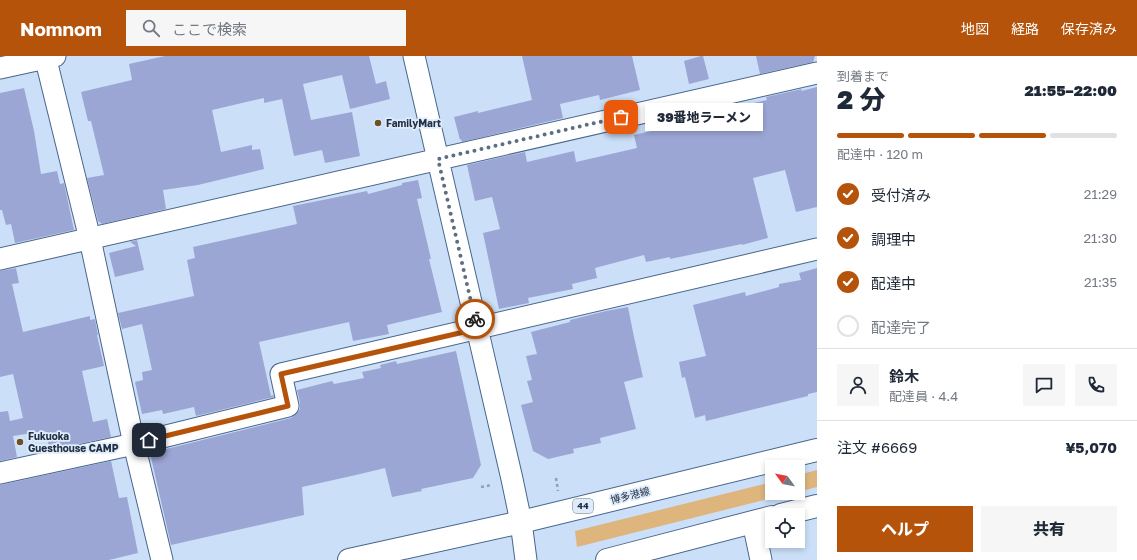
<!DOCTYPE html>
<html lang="ja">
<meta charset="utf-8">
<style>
:root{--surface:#fff;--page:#f6f6f7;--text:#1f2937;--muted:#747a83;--line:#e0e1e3;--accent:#b45309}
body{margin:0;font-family:"Golos Text","Noto Sans JP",sans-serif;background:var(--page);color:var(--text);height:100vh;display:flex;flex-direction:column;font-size:15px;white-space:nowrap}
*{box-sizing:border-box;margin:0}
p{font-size:13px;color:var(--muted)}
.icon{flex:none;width:22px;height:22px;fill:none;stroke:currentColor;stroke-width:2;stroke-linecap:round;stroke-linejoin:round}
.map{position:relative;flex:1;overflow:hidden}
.sheet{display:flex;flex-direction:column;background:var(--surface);width:320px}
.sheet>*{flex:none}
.needle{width:26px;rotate:303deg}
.buttons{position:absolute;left:765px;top:404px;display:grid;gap:8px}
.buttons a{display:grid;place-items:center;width:40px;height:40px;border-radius:0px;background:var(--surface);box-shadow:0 2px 6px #0003;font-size:20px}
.pin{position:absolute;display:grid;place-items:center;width:34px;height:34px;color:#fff;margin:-17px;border-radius:8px;box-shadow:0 2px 6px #0006}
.courier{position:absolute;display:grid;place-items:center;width:40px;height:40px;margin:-20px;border:3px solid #b45309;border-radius:50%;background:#fff;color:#222;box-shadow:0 1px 5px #0007}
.bubble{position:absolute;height:28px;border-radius:0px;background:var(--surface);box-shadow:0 2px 6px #0003;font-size:13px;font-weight:800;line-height:28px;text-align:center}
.summary em{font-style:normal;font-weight:800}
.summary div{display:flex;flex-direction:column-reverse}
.summary{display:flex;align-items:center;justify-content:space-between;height:68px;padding:0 20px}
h1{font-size:26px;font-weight:800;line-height:30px}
.bar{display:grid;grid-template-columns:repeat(4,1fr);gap:6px 4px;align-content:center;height:48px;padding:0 20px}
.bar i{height:5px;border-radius:3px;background:var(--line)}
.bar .active{background:var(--accent)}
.bar p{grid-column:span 4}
.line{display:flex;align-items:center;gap:10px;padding:0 20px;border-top:1px solid var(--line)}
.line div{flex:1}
.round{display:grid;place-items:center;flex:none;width:42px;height:42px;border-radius:0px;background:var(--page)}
ol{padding:0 20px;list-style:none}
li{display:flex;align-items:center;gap:12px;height:44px}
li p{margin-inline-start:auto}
li .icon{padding:4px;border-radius:50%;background:var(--accent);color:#fff;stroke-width:4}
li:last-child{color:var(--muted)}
li i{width:22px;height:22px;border:2px solid var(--line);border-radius:50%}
.button{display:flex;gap:8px;margin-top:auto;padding:8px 20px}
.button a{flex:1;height:46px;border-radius:0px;background:var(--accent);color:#fff;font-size:16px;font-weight:800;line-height:46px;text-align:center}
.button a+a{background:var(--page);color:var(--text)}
header{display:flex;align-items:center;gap:24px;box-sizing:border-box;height:56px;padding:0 20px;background:var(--accent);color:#fff}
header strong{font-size:19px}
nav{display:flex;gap:22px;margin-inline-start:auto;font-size:14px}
.search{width:280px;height:36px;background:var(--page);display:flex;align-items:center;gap:10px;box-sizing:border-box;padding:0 14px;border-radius:0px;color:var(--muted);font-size:15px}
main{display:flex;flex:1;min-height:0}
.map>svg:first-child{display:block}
</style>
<header>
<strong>Nomnom</strong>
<div class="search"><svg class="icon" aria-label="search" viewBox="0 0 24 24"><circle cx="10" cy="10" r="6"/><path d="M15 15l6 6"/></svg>ここで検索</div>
<nav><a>地図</a><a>経路</a><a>保存済み</a></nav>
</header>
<main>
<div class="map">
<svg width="817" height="504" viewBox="0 0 817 504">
<rect width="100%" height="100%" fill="#cbdff8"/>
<path fill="#deb57c" d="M817,414V431L798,436V419Z
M772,426V437H792L577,491L575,475Z"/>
<path fill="#9ca6d5" d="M165,0H369L376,28L386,25L390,43L350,53L342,19L303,28L311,64L352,56L360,100L325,107L322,94L294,100L282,43L264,47V42L212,54L221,96L252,89V94L260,93L264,113L198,129L163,134L166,153L102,168L98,165L87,122L104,119L91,65H88L81,36L132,24L129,8Z
M522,0H632L640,34L600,44L599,39L560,48L563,62L462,86L461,83L460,84L454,61L478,55V57L532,44Z
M701,0H703L709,23L689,28L684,5Z
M756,0H815L813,6L760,18Z
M817,31V151L796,156L785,114L753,122L768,182L742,189V188L670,203V201L646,206L644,199L595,212L597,222L572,228L573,233L528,242L529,247L499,253L483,177L500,173L492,141L475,145L467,109L525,96L527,106L574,95L576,106L637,92L634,79L702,63L701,61L712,58V56L767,44L766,41L802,33L801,35Z
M24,32L34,75L41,118L57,115L60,128L64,127L74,174L15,187L11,168L6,169L2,154H0V37Z
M418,124L422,142L417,143L431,203H429L442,256L387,269L389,278L353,285L349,266L259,286L271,340L273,339L274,341L196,360L194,351L163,358L162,354L142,358L135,326L143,324L142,316L152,314L142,268L122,273L118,257L194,240L187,204L195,202L193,191L297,168L293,150L367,135L368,138L402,129V127Z
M137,184L144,214L115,221L109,197L136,190L130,186Z
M16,212L19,227L12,228L23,276L90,260V264L95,263L98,279H97L104,310L82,315L93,366L107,363L111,381L50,394L45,375L13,380L17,401L0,405V356L8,355L10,365L23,362L13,318L0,321V215Z
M817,212V336L808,338V340L706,365L705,359L695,362L685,321L682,322L679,306L706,300L693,249L745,236L746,240L779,231V228L801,224L799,217Z
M628,251L634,281L643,321L624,326L636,373L600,382L601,387L573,393L574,397L548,403L533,395L521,349L533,346L527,325L532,324L526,300L537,298L531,276L570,266V264L606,255Z
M456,295L481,409L473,422L421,433L422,435L392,441L385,412L356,419L302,431L304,459L171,489L150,397L291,362L296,358L300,353V347L297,334L332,325L334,328L364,322L362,316L381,312L380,309L396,305L397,308Z
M111,405L119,442L127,441L138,497L109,504H0V429Z"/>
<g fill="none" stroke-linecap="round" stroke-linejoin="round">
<defs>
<path id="minor" d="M45,0L90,183L134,388L162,504
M414,0L512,423L521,466L526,504
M0,12L55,0
M0,203L817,17
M0,417L134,388L288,350L281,318L817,193
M753,466L761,504"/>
<path id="major" d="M781,459L817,450
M349,504L521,466L817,394
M607,504L772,461"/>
</defs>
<use href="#minor" stroke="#49668b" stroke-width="23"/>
<use href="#major" stroke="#49668b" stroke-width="24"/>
<path stroke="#8fa0b6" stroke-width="2.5" stroke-dasharray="3 3" stroke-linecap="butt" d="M556,422L558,435
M481,431L492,429"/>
<use href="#minor" stroke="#fff" stroke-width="21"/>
<use href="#major" stroke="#fff" stroke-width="22"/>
</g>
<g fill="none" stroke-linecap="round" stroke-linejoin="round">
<path stroke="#5e6d80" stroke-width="4" stroke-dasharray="0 7.2" d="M475,263L438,103L621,61"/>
<path stroke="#b45309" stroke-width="5" d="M149,384L288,350L281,318L477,273L475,263"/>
</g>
<g fill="#6e5024" stroke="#deebfd" stroke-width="1.5">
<circle cx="378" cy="67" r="4"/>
<circle cx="20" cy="386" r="4"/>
</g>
<g text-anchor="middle" stroke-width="3.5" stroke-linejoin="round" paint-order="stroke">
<rect fill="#deebfd" stroke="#5b6779" stroke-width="1" x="573" y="443" width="20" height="14" rx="3"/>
<g font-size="9" font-weight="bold" fill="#232f40">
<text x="583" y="453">44</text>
</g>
<g font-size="10" font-weight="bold" fill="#232f40" stroke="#deebfd" text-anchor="start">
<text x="386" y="71">FamilyMart</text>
<text x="28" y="384">Fukuoka<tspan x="28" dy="12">Guesthouse CAMP</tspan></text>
</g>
<g font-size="10" fill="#232f40" stroke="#deebfd">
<text transform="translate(630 439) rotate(-14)" y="4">博多港線</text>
</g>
</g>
</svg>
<div class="buttons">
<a><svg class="needle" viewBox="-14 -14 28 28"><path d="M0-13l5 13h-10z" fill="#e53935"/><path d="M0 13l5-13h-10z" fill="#747a83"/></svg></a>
<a><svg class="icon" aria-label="locate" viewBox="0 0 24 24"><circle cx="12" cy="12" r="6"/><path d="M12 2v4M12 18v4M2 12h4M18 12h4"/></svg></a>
</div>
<div class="pin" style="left:621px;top:61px;background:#ea580c"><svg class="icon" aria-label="bag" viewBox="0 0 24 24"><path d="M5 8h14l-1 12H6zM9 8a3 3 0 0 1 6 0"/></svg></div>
<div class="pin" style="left:149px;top:384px;background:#1f2937"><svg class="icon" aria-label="home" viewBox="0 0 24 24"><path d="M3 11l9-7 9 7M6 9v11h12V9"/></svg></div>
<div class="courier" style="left:475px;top:263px"><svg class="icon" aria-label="bike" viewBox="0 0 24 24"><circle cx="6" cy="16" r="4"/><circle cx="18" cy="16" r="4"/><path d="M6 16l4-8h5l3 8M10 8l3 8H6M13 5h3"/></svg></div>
<div class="bubble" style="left:645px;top:47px;width:118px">39番地ラーメン</div>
</div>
<section class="sheet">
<div class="summary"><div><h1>2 分</h1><p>到着まで</p></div><em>21:55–22:00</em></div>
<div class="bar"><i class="active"></i><i class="active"></i><i class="active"></i><i></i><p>配達中 · 120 m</p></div>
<ol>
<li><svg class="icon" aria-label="check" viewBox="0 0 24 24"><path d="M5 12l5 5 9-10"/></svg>受付済み<p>21:29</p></li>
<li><svg class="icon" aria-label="check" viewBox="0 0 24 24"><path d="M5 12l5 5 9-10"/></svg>調理中<p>21:30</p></li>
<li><svg class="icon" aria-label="check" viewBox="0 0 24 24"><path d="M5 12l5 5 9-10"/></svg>配達中<p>21:35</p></li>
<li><i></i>配達完了</li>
</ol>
<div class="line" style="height:72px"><a class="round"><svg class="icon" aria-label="person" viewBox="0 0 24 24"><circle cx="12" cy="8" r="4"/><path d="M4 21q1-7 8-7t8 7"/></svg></a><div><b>鈴木</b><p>配達員 · 4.4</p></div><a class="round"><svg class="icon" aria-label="chat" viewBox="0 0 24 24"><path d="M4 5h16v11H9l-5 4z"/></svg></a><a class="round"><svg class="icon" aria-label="phone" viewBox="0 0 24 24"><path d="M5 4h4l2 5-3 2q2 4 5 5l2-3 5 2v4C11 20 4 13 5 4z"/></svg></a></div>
<div class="line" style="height:52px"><div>注文 #6669</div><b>¥5,070</b></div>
<div class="button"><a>ヘルプ</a><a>共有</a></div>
</section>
</main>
